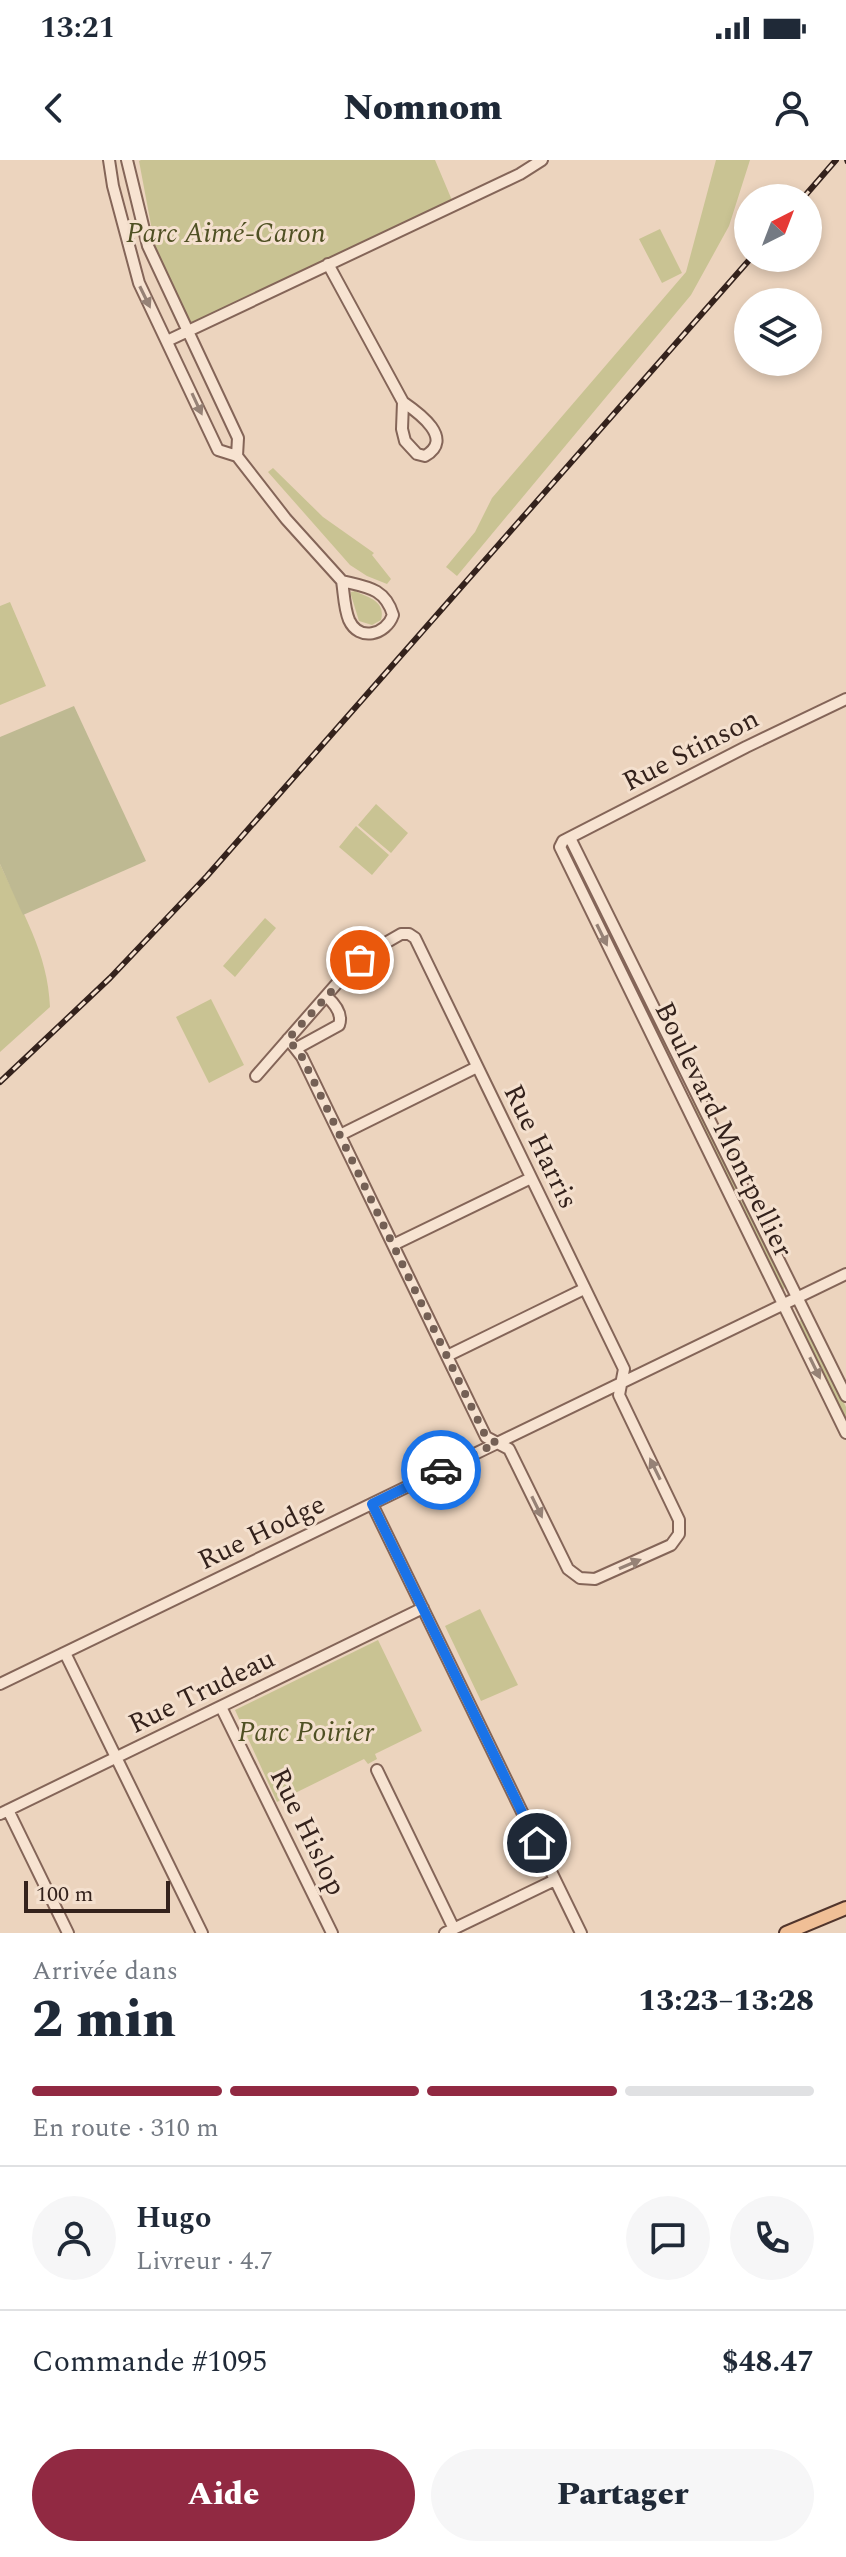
<!DOCTYPE html>
<html lang="fr">
<meta charset="utf-8">
<style>
:root{--surface:#fff;--page:#f6f6f7;--text:#1f2937;--muted:#747a83;--line:#e0e1e3;--accent:#912942}
body{margin:0;font-family:Spectral,serif;background:var(--page);color:var(--text);height:100vh;display:flex;flex-direction:column;font-size:30px;white-space:nowrap}
*{box-sizing:border-box;margin:0}
p{font-size:26px;color:var(--muted)}
.icon{flex:none;width:44px;height:44px;fill:none;stroke:currentColor;stroke-width:2;stroke-linecap:round;stroke-linejoin:round}
.map{position:relative;height:1773px;overflow:hidden}
.side{display:flex;flex-direction:column;background:var(--surface);flex:1}
.side>*{flex:none}
.needle{width:52px;rotate:42deg}
.fabs{position:absolute;left:734px;top:24px;display:grid;gap:16px}
.fabs a{display:grid;place-items:center;width:88px;height:88px;border-radius:50%;background:var(--surface);box-shadow:0 4px 12px #0003;font-size:40px}
.scale{position:absolute;left:24px;bottom:20px;width:146px;box-sizing:border-box;padding-left:8px;border:4px solid #34221c;border-top:0;font-size:22px;line-height:28px;white-space:nowrap;color:#34221c;-webkit-text-stroke:6px #f4e0ce;paint-order:stroke}
.pin{position:absolute;display:grid;place-items:center;width:68px;height:68px;color:#fff;margin:-34px;border:4px solid #fff;border-radius:50%;box-shadow:0 2px 8px #0007}
.courier{position:absolute;display:grid;place-items:center;width:80px;height:80px;margin:-40px;border:6px solid #1a73e8;border-radius:50%;background:#fff;color:#222;box-shadow:0 2px 10px #0007}
.summary em{font-style:normal;font-weight:800}
.summary div{display:flex;flex-direction:column-reverse}
.summary{display:flex;align-items:center;justify-content:space-between;height:136px;padding:0 32px}
h1{font-size:52px;font-weight:800;line-height:60px}
.bar{display:grid;grid-template-columns:repeat(4,1fr);gap:12px 8px;align-content:center;height:96px;padding:0 32px}
.bar i{height:10px;border-radius:6px;background:var(--line)}
.bar .on{background:var(--accent)}
.bar p{grid-column:span 4}
.line{display:flex;align-items:center;gap:20px;padding:0 32px;border-top:2px solid var(--line)}
.line div{flex:1}
.round{display:grid;place-items:center;flex:none;width:84px;height:84px;border-radius:42px;background:var(--page)}
.primary-button{display:flex;gap:16px;margin-top:auto;padding:16px 32px}
.primary-button a{flex:1;height:92px;border-radius:48px;background:var(--accent);color:#fff;font-size:32px;font-weight:800;line-height:92px;text-align:center}
.primary-button a+a{background:var(--page);color:var(--text)}
.status{display:flex;justify-content:space-between;align-items:center;height:56px;padding:0 40px;background:var(--surface);direction:ltr}
.status svg{height:22px;fill:currentColor}
header{display:flex;justify-content:space-between;align-items:center;height:104px;padding:0 32px;background:var(--surface);font-size:36px;font-weight:800}
.map>svg:first-child{display:block}
</style>
<div class="status"><b>13:21</b><svg viewBox="0 0 49 12"><path d="M0 12V9h3v3zM5 12V6h3v6zM10 12V3h3v9zM15 12V0h3v12zM26 1h20v11H26zM47 4h2v5h-2z"/></svg></div>
<header><svg class="icon" aria-label="back" viewBox="0 0 24 24"><path d="M15 5l-7 7 7 7"/></svg>Nomnom<svg class="icon" aria-label="person" viewBox="0 0 24 24"><circle cx="12" cy="8" r="4"/><path d="M4 21q1-7 8-7t8 7"/></svg></header>
<div class="map">
<svg width="846" height="1773" viewBox="0 0 846 1773">
<rect width="100%" height="100%" fill="#ecd4be"/>
<path fill="#c9c393" d="M141,0H435L454,45L188,171L160,113L139,1Z
M716,0H750L729,66L691,135L457,416L446,407L475,372L492,338L686,112Z
M660,69L682,113L662,123L639,79Z
M273,308L323,357L374,393L372,395L391,419L387,424L367,416L350,405L268,312Z
M355,431C369,438 386,441 381,460L372,465L359,461L351,435V432Z
M10,442L46,526L0,545V446Z
M376,644L408,673L391,693L358,665Z
M356,666L389,695L372,715L339,687Z
M574,695L672,895L670,896L679,914L675,915L569,697Z
M0,704C22,752 48,793 50,847L0,892Z
M265,758L276,768L235,817L223,806Z
M211,839L244,905L209,923L176,857Z
M691,939L696,948H699L742,1042L744,1041L785,1124L784,1129H781L688,941Z
M800,1160L804,1162L846,1247V1262L799,1165Z
M480,1449L518,1525L481,1541L445,1466Z
M378,1480L422,1571L375,1594L377,1599L368,1604L364,1599L277,1642L235,1550Z"/>
<path fill="#beb992" d="M74,546L146,701L23,755L0,704V577Z"/>
<g fill="none" stroke-linecap="round" stroke-linejoin="round">
<defs>
<path id="minor" d="M109,0L113,26L139,123L218,290L237,296L286,359L342,421
M127,0L148,86L238,278L237,296
M328,104L403,242L402,269L405,281L417,294L425,296C455,279 419,253 403,242
M167,181L520,14L542,0
M342,421C367,427 385,428 393,455C386,475 359,482 349,460C344,448 344,433 342,421Z
M846,539L746,587L563,681L560,687L846,1273
M570,678L846,1236
M297,888L339,865C343,854 334,843 326,836
M256,916L346,813L368,793L401,774H409L415,778L624,1209L619,1235L679,1360V1374L671,1385L595,1419L580,1418L568,1409L509,1289L486,1277L302,897L288,879
M340,975L477,907
M393,1085L531,1018
M447,1196L584,1129
M372,1344L581,1773
M65,1493L202,1773
M0,1524L846,1114
M221,1547L332,1773
M377,1610L454,1769
M8,1650L68,1773
M0,1654L423,1448
M445,1773L555,1720"/>
<path id="major" d="M786,1773L846,1748"/>
</defs>
<use href="#minor" stroke="#846558" stroke-width="14"/>
<use href="#major" stroke="#51352c" stroke-width="16"/>
<use href="#minor" stroke="#f7e3d1" stroke-width="10"/>
<use href="#major" stroke="#f0bf96" stroke-width="12"/>
<path stroke="#34221c" stroke-width="2" d="M845,0L846,3"/>
<defs>
<path id="rail" d="M803,38L836,0
M0,922L110,818L207,716L751,98"/>
</defs>
<use href="#rail" stroke="#34221c" stroke-width="6"/>
<use href="#rail" stroke="#f4e0ce" stroke-width="3" stroke-dasharray="9" stroke-linecap="butt"/>
</g>
<defs><path id="oneway-solid" d="M-6-.8H1V-3.2L6.5 0L1 3.2V.8H-6Z" transform="scale(2)"/></defs>
<g fill="#968276">
<use href="#oneway-solid" transform="translate(145 137) rotate(64)"/>
<use href="#oneway-solid" transform="translate(197 244) rotate(65)"/>
<use href="#oneway-solid" transform="translate(602 775) rotate(64)"/>
<use href="#oneway-solid" transform="translate(815 1208) rotate(64)"/>
<use href="#oneway-solid" transform="translate(655 1309) rotate(-116)"/>
<use href="#oneway-solid" transform="translate(537 1347) rotate(64)"/>
<use href="#oneway-solid" transform="translate(630 1404) rotate(-23)"/>
</g>
<g fill="none" stroke-linecap="round" stroke-linejoin="round">
<path stroke="#746055" stroke-width="8" stroke-dasharray="0 14.4" d="M360,800L288,879L302,897L486,1277L497,1283L441,1310"/>
<path stroke="#1a73e8" stroke-width="10" d="M441,1310L372,1344L537,1683"/>
</g>
<g text-anchor="middle" stroke-width="6" stroke-linejoin="round" paint-order="stroke">
<g font-size="28" font-style="italic" fill="#4f5023" stroke="#f4e0ce">
<text x="226" y="82">Parc Aimé-Caron</text>
<text x="306" y="1581">Parc Poirier</text>
</g>
<g font-size="28" fill="#34221c" stroke="#f4e0ce">
<text transform="translate(690 589) rotate(-27)" y="10">Rue Stinson</text>
<text transform="translate(725 969) rotate(64)" y="10">Boulevard Montpellier</text>
<text transform="translate(542 986) rotate(64)" y="10">Rue Harris</text>
<text transform="translate(261 1371) rotate(-26)" y="10">Rue Hodge</text>
<text transform="translate(201 1530) rotate(-26)" y="10">Rue Trudeau</text>
<text transform="translate(309 1671) rotate(64)" y="10">Rue Hislop</text>
</g>
</g>
</svg>
<div class="fabs">
<a><svg class="needle" viewBox="-14 -14 28 28"><path d="M0-13l5 13h-10z" fill="#e53935"/><path d="M0 13l5-13h-10z" fill="#747a83"/></svg></a>
<a><svg class="icon" aria-label="layers" viewBox="0 0 24 24"><path d="M12 4l9 5-9 5-9-5zM3 14l9 5 9-5"/></svg></a>
</div>
<div class="scale">100 m</div>
<div class="pin" style="left:360px;top:800px;background:#ea580c"><svg class="icon" aria-label="bag" viewBox="0 0 24 24"><path d="M5 8h14l-1 12H6zM9 8a3 3 0 0 1 6 0"/></svg></div>
<div class="pin" style="left:537px;top:1683px;background:#1f2937"><svg class="icon" aria-label="home" viewBox="0 0 24 24"><path d="M3 11l9-7 9 7M6 9v11h12V9"/></svg></div>
<div class="courier" style="left:441px;top:1310px"><svg class="icon" aria-label="car" viewBox="0 0 24 24"><path d="M5 17H2v-5l4-1 3-4h7l3 4 3 1v5h-3M9 17h6M6 11h13"/><circle cx="7" cy="17" r="2"/><circle cx="17" cy="17" r="2"/></svg></div>
</div>
<section class="side">
<div class="summary"><div><h1>2 min</h1><p>Arrivée dans</p></div><em>13:23–13:28</em></div>
<div class="bar"><i class="on"></i><i class="on"></i><i class="on"></i><i></i><p>En route · 310 m</p></div>
<div class="line" style="height:144px"><a class="round"><svg class="icon" aria-label="person" viewBox="0 0 24 24"><circle cx="12" cy="8" r="4"/><path d="M4 21q1-7 8-7t8 7"/></svg></a><div><b>Hugo</b><p>Livreur · 4.7</p></div><a class="round"><svg class="icon" aria-label="chat" viewBox="0 0 24 24"><path d="M4 5h16v11H9l-5 4z"/></svg></a><a class="round"><svg class="icon" aria-label="phone" viewBox="0 0 24 24"><path d="M5 4h4l2 5-3 2q2 4 5 5l2-3 5 2v4C11 20 4 13 5 4z"/></svg></a></div>
<div class="line" style="height:104px"><div>Commande #1095</div><b>$48.47</b></div>
<div class="primary-button"><a>Aide</a><a>Partager</a></div>
</section>
